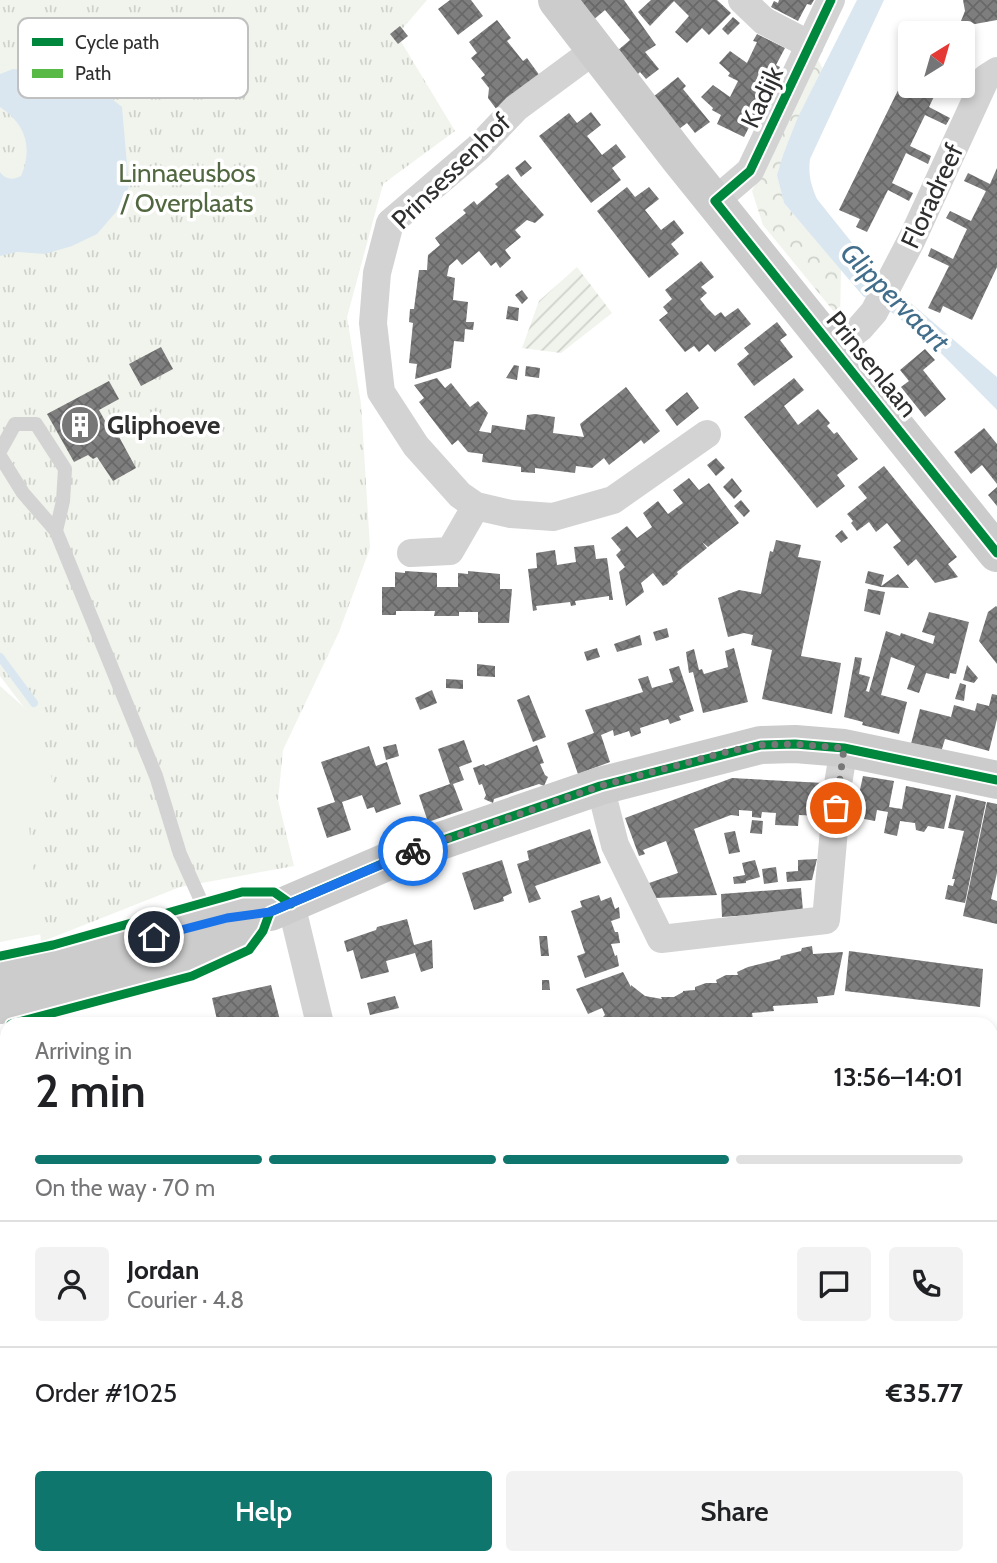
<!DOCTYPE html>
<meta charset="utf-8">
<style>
:root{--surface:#fff;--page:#f2f2f2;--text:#202124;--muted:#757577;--line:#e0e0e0;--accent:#0f766e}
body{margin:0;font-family:Cabin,sans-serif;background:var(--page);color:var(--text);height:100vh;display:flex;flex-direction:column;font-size:26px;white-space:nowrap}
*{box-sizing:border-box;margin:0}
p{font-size:23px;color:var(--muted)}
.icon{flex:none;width:38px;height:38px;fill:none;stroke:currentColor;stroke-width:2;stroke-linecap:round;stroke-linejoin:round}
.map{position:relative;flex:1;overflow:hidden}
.panel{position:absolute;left:0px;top:1017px;width:998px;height:548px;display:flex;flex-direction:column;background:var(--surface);border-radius:21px 21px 0 0;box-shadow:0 4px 10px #0003}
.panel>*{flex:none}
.needle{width:46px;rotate:37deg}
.fabs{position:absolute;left:898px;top:21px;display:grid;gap:14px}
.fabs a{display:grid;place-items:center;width:77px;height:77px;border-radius:7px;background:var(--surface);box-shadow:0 4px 10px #0003;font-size:35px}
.pin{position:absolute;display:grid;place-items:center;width:60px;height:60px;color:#fff;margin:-30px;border:4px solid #fff;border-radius:50%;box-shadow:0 2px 7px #0007}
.courier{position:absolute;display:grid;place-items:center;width:70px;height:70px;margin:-35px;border:5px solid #1a73e8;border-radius:50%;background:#fff;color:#222;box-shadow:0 2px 9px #0007}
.headline em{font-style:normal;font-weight:600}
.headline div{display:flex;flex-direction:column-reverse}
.headline{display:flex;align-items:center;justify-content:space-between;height:119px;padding:0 35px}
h1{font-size:46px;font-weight:600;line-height:52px}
.bar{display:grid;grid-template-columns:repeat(4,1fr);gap:10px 7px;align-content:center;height:84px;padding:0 35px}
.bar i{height:9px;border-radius:5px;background:var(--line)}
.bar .selected{background:var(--accent)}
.bar p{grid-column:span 4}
.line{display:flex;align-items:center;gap:18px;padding:0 35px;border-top:2px solid var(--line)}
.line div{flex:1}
.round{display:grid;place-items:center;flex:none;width:74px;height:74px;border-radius:7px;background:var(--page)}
.primary-button{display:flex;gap:14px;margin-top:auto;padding:14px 35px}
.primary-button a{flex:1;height:80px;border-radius:7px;background:var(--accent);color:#fff;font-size:28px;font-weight:600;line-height:80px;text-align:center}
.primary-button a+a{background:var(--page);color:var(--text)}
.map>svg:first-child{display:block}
</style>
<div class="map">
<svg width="997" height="1563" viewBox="0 0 997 1563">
<defs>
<pattern id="forest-crowns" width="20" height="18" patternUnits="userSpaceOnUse" patternTransform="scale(1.75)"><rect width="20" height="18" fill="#f0f4ec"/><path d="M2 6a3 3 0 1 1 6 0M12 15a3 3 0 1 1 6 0" fill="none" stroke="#ced2cb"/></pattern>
<pattern id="park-tufts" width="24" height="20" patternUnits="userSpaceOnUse" patternTransform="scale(1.75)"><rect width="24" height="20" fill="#f0f4ec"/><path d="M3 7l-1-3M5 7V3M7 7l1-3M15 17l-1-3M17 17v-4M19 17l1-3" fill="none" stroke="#ced2cb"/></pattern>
<pattern id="garden-furrows" width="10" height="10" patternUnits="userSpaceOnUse" patternTransform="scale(1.75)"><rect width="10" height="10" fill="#f0f4ec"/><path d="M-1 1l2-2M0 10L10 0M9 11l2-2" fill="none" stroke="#ced2cb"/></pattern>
<pattern id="building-cross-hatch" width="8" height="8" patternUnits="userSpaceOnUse" patternTransform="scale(1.75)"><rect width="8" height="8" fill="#7e7e7e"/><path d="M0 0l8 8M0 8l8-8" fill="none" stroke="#686868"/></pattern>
</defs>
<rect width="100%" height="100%" fill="#fff"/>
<path fill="#f0f4ec" d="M0,686L54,734L62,930L0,942Z
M0,1520L7,1521V1558H397L469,1563H0Z
M997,1544V1563H840L893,1558H990L991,1545Z"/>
<path fill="url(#forest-crowns)" d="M817,58L823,69L783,155L778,177L784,203L841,269L840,319L763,225L752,191Z"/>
<path fill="url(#park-tufts)" d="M0,0H427L397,35L455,131L383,184L347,317L361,404L370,548L339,632L283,750L278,800L294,866L180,887L41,942L29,826L55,792L39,727L0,676Z"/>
<path fill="url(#garden-furrows)" d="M577,267L612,313L561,353L522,348L539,301Z"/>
<path fill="#dbe7f0" d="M857,0H884L810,159C808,175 811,185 817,199L877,274L997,377V410L930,342L891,312L863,296L784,203L777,175L783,155L798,117Z
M13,69L40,71L58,81L91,82L122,107L129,187L116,212L97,234L72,246L45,254L17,252L0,256V172C6,180 13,180 21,176C33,148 26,124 0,107V74Z"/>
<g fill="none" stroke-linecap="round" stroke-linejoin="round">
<path stroke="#dbe7f0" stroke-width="8" d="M0,657L34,703"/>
</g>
<path fill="url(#building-cross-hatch)" d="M450,0H471L483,16L458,35L438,9Z
M576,0H624L656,45L645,52L659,69L646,79L640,72L636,76L617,51L630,40L605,10L592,21Z
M651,0H717L731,13L709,35L702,28L687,43L675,32L689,16L674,1L650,26L638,12Z
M779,0H814L811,5L807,4L798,21L771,7L774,1L778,3Z
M963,0H997V20L975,24L961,21L965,11Z
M733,17L740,23L728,35L722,29Z
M497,20L511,38L507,41L523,61L527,58L540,76L497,110L488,98L489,88L481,78L485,75L471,58L477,53L469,42Z
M933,21L952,31L956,23L967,29L962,39V33H926Z
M400,26L408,36L398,44L390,34Z
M757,34L785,48L776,65L780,67L744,137L717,124L721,115L712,110L713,108L701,97L713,85L730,97L738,81L728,76L730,73L719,63L730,51L747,63L757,42L753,41Z
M910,66V86H939L929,107L950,118L946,125L925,115L910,146L931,156L928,164L906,153L892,183L913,193L909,201L888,190L867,232L856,227L860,219L839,210Z
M678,77L686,86L683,89L710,122L695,133L687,123L679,129L653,97Z
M591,112L601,125L587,136L595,146L602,155L616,144L626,157L612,168L621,180L591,203L539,136L569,113L577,123Z
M525,160L532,168L521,177L515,168Z
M997,168V267L972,320L943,306L940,313L928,308L949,266L928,256L931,248L953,259L967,229L946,218L950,211L971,221L986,191L964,181L968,173L990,184Z
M508,174L544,215L535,223L527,220L515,230L521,237L505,250L511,258L500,268L496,262L491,266L479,251L462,265L457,259L449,266L447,276L455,278L453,300L468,302L466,322H474L473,330L465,329L464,342L454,341L451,368L415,379L417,364L409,363L413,323L409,322L410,309H414L419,270H427L428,255L440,245L435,238L466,213L463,210L474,201L477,205L498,187L495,184Z
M627,187L635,197L649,187L659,199L645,210L661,230L674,220L684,233L671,244L679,254L649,278L597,211Z
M701,261L714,277L701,287L707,293L700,299L707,308L715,316L721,312L725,317L738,308L751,324L715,352L708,344L699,352L694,346L685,352L659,320L668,313L663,307L672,299L665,290Z
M522,290L528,298L522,304L515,295Z
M508,306L519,308L518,321L506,319Z
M777,322L787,335L780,340L793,357L754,386L737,364L749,354L744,348Z
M161,347L173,369L141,386L129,364Z
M925,349L935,360L923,370L946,399L925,417L901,387L909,381L900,370Z
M514,365L519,366L517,380L506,378Z
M526,366L540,368L539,378L525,376Z
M437,378L445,388L451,383L470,407L478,401L488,413L479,431L491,433L492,425L525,430L527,415L535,414L555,417L553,433L584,437L580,424L626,387L660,431L644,444L641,440L609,465L604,458L592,468L576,466L575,473L535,468V473L521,472V467L482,462L483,454L468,452L458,440L452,445L419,402L424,398L414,385Z
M794,378L804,390L784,406L798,425L818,409L830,423L827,426L834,434L837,432L858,459L837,475L845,486L817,508L744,417Z
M109,381L119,399L99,410L114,437L118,435L136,468L113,481L97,457L93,459L88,455L74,462L47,414Z
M687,392L699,408L677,426L665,410Z
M984,428L997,444V484L982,465L971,474L954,452Z
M716,458L725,468L716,476L707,465Z
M884,466L957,557L948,564L958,577L935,583L916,559L908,566L893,547L901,541L887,523L876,532L869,522L857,531L851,523L853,521L847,514L867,498L858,487Z
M689,478L699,490L709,483L739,523L708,547L702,542L707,548L677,572L678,574L667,584L663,586L653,573L641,583L644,592L626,606L619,572L625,567L616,555L621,550L611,538L627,526L637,538L652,527L643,513L658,501L668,514L683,503L673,490Z
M732,478L742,491L734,499L723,487Z
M997,487V506L988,495Z
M741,500L750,511L744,517L734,506Z
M842,530L848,538L841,543L835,536Z
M776,540L801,545L798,557L821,561L801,656L841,663L832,714L762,699L772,650L751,645L753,635L744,633L728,637L718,598L739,590L761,594L770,551L773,552Z
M594,545L596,559L607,558L613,600H609V596L575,601L576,605L571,606L570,602L536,606L537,610L533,611L528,569L537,568L536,553L555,550L557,565L576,562L574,547Z
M405,571L437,573V587H458V573L468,574V571L500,574V589H512L509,623H478V612H459V616H434L435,611H396V615H382V587H395V572L405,573Z
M868,571L884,575L881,587L865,583Z
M898,574L909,588L880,587Z
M868,589L885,592L880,615L864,611Z
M996,606L997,607V664L979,641L988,612Z
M929,612L969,622L956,674L950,673L949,679L926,673L919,693L907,689L915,666L891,657L881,695L907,702L899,734L862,725L863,722L844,717L855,657L862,658L859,674L870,677L866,691L869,692L886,631L900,636L901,633L933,644L935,636L922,632Z
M667,628L669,637L656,641L653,632Z
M640,635L642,645L617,652L614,644Z
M597,648L600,657L587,661L584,652Z
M734,648L748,702L703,713L693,672L689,673L686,652L694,649L699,670L702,669L704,674L728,667L725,651Z
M477,664L495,666V677L477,676Z
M967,665L978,678L974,683L963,680Z
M679,666L694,711L679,716L681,720L675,722L670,724L668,719L640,728L641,733L631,737L629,731L614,736L613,730L601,735L610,762L578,774L567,743L594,733L585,710L643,692L638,679L648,676L652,688L673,682L669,669Z
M446,679L463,680V689L446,688Z
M960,683L966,685L964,701L955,699Z
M432,690L437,703L420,710L415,698Z
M992,694L997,695V719L989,751L945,739L941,752L911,744L920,709L951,717L954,705L975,711L977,703L989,706Z
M529,695L546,737L533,742L517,700Z
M464,740L472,762L459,767L464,780L453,784L463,810L428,822L419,795L450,784L438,749Z
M396,744L399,756L386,760L383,747Z
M537,745L544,763L540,764L545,775L548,777L544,786L539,784L494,799L493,803L484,799L486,795L482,784L479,785L473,768L484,764L485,766Z
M369,746L376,766L387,762L401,804L376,813L374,807L367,809L362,795L342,802L351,830L327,838L317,808L335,802L321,762Z
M863,776L894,781L889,807L902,809L906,786L951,795L944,829L928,826L924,832L916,830L915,823L900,821L897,836L884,833L888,812L877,810L875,821L854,817Z
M732,778L824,783L822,816L799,815L798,826L775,825L776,813L762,812L761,818L752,817V811L739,810V816L731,815L694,829L717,895L655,898L649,883L678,873L666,841L643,850L645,854L639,856L625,818Z
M956,795L986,802L965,903L945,899L948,885L953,886L955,879H952L964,831L948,828Z
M987,802L997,804V873L991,899L997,901V924L963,916Z
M752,820L763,821L762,834L750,833Z
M590,829L601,863L535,886L541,899L529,903L517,864L529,860L527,851Z
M735,831L740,852L729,854L724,833Z
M817,859L812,880L787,882L786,872L798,871V860Z
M502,860L512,893L503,897L504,901L474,910L462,873Z
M755,860L760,877L746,881V883L734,884L733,877L745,875L742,863Z
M776,867L778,882L764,884L762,869Z
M801,888L803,911L722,917L721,894Z
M599,895L601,901L611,897L615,909L619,907L620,918L611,921L615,932H618L620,943L611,944L615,956L617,955L619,966L585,978L577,956L585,953L571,911L582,907L580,901Z
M407,919L414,945L432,940L433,968L421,972L415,953L386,961L389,972L361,979L353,950L347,952L344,941L376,930L377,927Z
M539,936H547L549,956H541Z
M812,946L813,954L843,952L834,995L817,997L818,1003L773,1006L774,1011L752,1013L753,1019L730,1021V1017L708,1019L709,1024H596L605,1015L602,1008L588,1014L576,989L623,972L631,987V985L645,996L662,999L661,997H674L683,992V991L695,990V987L706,983H717L716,980L726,975H738L737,972L748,967L780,959L781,956L801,951L802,948Z
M849,951L983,969L980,1007L845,991Z
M542,980H549L550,990H542Z
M271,985L281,1024H218L212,998Z
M395,996L399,1008L370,1015L367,1003Z
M7,1090V1117L0,1119V1091Z
M7,1190V1219L0,1220V1191Z
M990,1206H997V1233H990Z
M7,1285V1316L0,1317V1286Z
M997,1384V1402H990V1387Z
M0,1418H7V1460L0,1459Z
M992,1435H997V1476H990Z"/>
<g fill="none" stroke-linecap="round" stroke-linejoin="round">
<path stroke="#d3d3d3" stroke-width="14" d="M0,451L15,424H36L65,469L63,501L56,531
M0,456L23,493L56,531L156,776L180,854L202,903V923"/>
<path stroke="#d3d3d3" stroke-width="28" d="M742,0L764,21L810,45
M596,49L516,108L478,148L390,223L377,273L373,323L381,392L416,446L460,495L476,506L511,514L553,517L613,500L707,434
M715,201L750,171L831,0
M833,349L860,328L874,312L912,239L986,78L997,71
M411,553L450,551L476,506
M600,786L615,845L661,939L826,920L838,784L844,748
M291,904L320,1024
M990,1165L997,1164
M0,1252H7
M0,1504L7,1505
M990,1534L997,1533
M585,1558L632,1560L731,1558"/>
<path stroke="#ccc" stroke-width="38" d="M557,0L680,159L997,553
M0,973L227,918L270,912L417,849L600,786L761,745L795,744L844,748L997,780
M0,1005L143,971L229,944L246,931"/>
<path stroke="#58b947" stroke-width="7" stroke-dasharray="14 7" stroke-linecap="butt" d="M772,1558L774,1563
M61,1563L62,1558
M484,1563L486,1558"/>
<defs>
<path id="cycleway" d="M831,0L750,171L715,201L997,553
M0,956L53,945L242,892H274L291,904
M11,1024L192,976L249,950L263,931L270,912L417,849L600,786L761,745L795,744L844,748L997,780"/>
</defs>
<use href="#cycleway" stroke="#fff" stroke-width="13"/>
<use href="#cycleway" stroke="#00873e" stroke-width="9"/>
</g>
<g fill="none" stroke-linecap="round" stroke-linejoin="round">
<path stroke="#777" stroke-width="7" stroke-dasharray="0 12.6" d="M413,851L600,786L730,751L761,745L795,744L844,748L836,808"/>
<path stroke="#1a73e8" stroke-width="9" d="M154,937L227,918L270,912L413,851"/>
</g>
<defs>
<symbol id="building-disc" viewBox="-11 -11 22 22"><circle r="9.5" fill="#777" stroke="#fff"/><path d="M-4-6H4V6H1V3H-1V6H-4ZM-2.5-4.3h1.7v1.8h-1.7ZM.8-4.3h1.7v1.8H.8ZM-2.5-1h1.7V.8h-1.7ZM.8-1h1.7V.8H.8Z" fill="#fff"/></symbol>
</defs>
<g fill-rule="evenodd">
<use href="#building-disc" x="58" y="403" width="44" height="44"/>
</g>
<g text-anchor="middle" stroke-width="7" stroke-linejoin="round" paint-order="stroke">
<g font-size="26" fill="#2e2e2e" stroke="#fff">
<text transform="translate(762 97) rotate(-65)" y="9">Kadijk</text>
<text transform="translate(451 171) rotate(-44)" y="9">Prinsessenhof</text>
<text transform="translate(932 196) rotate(-65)" y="9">Floradreef</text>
<text transform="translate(872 364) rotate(51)" y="9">Prinsenlaan</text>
</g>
<g font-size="26" fill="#51673f" stroke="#fff">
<text x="187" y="182">Linnaeusbos<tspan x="187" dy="30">/ Overplaats</tspan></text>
</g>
<g font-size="26" font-weight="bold" fill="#2e2e2e" stroke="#fff" text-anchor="start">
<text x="107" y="434">Gliphoeve</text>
</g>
<g font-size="28" font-style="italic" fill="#426d8b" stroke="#fff">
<text transform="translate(895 297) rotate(45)" y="10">Glippervaart</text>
</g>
</g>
<rect x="18" y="18" width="230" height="80" rx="10" fill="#fff" stroke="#c0c0c0" stroke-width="2"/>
<rect x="32" y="38" width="31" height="8" fill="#00873e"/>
<rect x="32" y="69" width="31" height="9" fill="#58b947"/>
<g font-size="19" fill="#2e2e2e">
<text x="75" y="49">Cycle path</text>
<text x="75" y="80">Path</text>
</g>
</svg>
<div class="fabs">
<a><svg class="needle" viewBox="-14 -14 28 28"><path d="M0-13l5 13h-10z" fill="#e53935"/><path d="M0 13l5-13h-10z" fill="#757577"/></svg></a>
</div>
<div class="pin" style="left:836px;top:808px;background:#ea580c"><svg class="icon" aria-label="bag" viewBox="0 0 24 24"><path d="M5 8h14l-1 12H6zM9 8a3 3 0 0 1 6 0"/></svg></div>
<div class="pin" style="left:154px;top:937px;background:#1f2937"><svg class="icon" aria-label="home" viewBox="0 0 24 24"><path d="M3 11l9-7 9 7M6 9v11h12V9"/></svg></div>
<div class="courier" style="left:413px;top:851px"><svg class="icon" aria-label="bike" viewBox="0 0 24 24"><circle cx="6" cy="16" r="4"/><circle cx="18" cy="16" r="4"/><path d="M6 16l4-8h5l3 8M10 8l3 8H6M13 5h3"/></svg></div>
<section class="panel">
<div class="headline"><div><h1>2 min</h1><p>Arriving in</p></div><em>13:56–14:01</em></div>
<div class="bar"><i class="selected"></i><i class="selected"></i><i class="selected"></i><i></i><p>On the way · 70 m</p></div>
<div class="line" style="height:126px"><a class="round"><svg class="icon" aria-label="person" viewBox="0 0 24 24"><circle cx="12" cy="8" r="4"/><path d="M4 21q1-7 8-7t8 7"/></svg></a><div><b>Jordan</b><p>Courier · 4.8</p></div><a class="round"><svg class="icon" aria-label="chat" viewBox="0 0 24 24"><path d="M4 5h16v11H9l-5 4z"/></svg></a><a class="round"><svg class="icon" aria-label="phone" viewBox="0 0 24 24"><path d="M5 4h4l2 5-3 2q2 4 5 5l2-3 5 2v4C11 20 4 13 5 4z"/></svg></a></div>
<div class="line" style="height:91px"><div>Order #1025</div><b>€35.77</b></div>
<div class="primary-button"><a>Help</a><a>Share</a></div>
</section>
</div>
